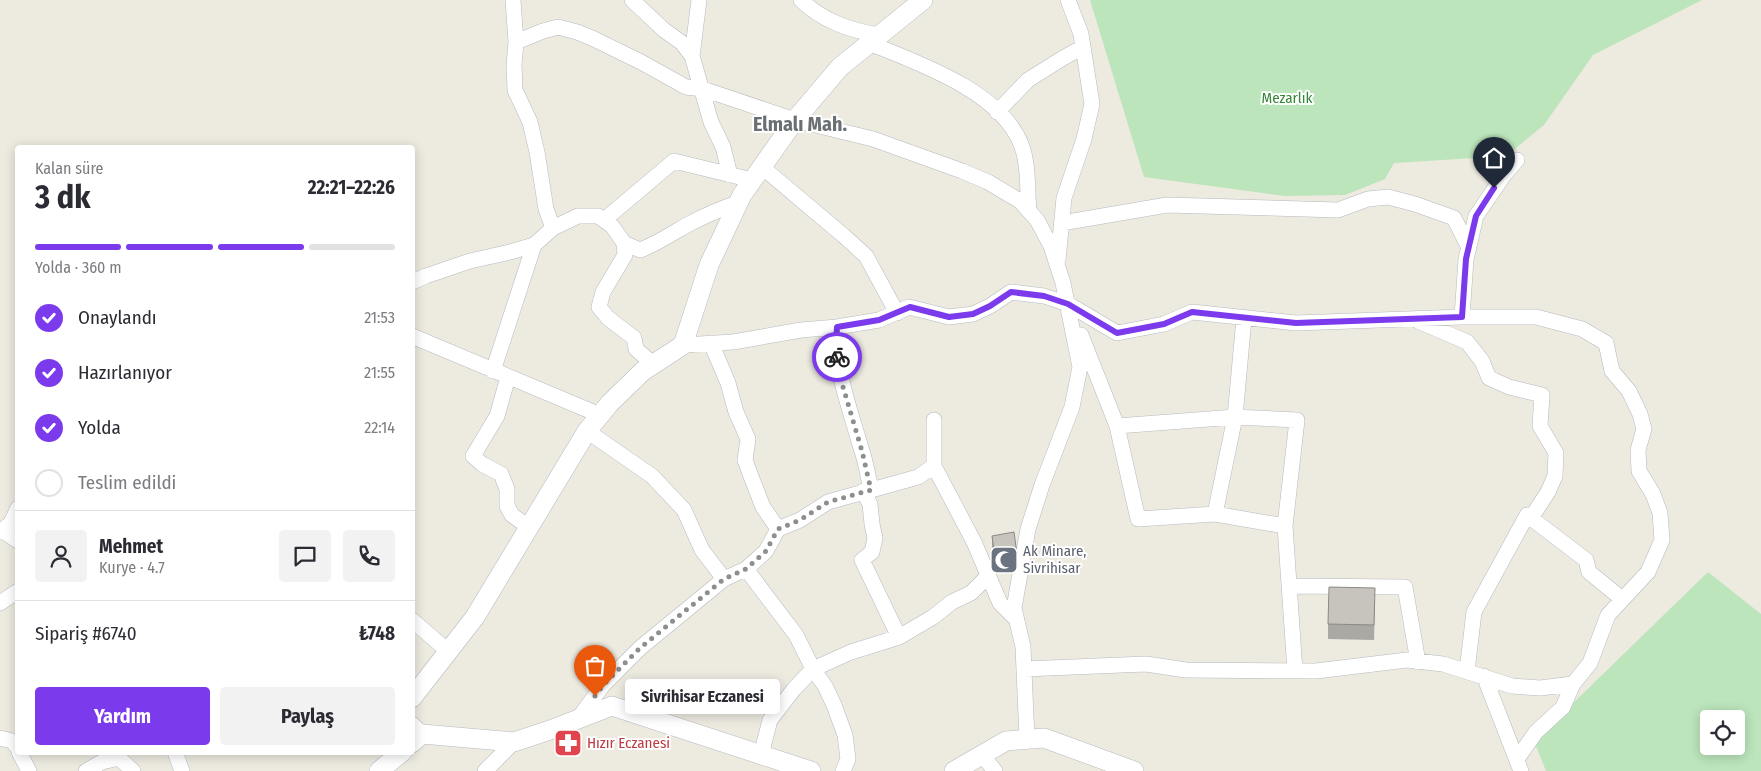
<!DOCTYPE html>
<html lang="tr">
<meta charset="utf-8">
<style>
:root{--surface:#fff;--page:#f2f2f3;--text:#2b2b33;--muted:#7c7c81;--line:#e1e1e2;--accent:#7c3aed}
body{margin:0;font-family:"Fira Sans Condensed",sans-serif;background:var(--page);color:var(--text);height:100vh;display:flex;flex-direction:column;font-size:19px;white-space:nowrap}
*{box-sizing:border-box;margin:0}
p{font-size:16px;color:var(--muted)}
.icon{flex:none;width:28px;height:28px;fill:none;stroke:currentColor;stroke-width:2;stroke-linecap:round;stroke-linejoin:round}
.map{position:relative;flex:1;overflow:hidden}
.sheet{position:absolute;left:15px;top:145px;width:400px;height:610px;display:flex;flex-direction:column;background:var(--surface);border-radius:5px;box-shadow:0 2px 12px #0003}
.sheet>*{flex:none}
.controls{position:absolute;left:1700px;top:710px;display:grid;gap:10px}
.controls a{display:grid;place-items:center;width:45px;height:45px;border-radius:5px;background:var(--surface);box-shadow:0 2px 12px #0003;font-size:25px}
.pin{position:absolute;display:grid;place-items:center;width:42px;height:42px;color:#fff;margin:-51px -21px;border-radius:50% 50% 50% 0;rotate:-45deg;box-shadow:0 0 5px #0007}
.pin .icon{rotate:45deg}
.courier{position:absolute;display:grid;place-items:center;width:50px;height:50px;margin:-25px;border:4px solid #7c3aed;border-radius:50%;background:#fff;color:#222;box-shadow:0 1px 6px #0007}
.bubble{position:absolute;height:35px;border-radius:5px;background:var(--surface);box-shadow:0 2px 12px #0003;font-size:16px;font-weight:700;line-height:35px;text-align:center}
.overview em{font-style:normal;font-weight:700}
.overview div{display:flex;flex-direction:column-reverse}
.overview{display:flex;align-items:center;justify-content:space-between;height:85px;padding:0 20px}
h1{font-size:32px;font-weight:700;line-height:38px}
.bar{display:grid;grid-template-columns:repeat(4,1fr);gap:8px 5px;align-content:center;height:60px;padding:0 20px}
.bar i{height:6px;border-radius:4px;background:var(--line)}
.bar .current{background:var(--accent)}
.bar p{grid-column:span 4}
.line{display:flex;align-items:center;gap:12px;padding:0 20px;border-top:1px solid var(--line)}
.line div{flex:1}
.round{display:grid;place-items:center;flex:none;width:52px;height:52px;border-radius:5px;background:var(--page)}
ol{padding:0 20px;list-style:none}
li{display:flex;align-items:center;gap:15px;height:55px}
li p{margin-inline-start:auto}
li .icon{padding:5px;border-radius:50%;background:var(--accent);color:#fff;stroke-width:4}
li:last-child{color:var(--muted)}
li i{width:28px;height:28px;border:2px solid var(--line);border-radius:50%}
.primary-button{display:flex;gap:10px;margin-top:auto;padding:10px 20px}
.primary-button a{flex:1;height:58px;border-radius:5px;background:var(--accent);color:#fff;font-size:20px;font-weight:700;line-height:58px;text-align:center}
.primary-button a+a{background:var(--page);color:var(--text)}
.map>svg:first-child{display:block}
</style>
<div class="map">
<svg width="1761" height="771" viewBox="0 0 1761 771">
<rect width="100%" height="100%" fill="#edeae0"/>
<path fill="#bce5bc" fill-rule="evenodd" d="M1090,0H1702L1593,55L1544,125L1506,156L1394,163L1385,179L1345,195L1285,196L1144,177Z
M1708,572L1761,614V771H1546L1534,741ZM1709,719H1736V746H1709Z"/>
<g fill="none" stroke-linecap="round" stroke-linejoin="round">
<defs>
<path id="minor" d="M513,0L516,42L514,65L515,90L530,122L537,152L546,209L553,228
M632,0L664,30L682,43L692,56L711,122L723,147L730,175
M801,0C823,21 849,30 878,35
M516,42L543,31L558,27L577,32L592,38L641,62L686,87L703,89L795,120L873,139L962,171L988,182L1020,201L1037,220L1051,246L1063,283L1080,367L1072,407L1042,485L1028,529L1014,608L1023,647L1027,739
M869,43C918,63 1000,91 1021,144C1029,164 1027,190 1029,211
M692,56L699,0
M997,112L1028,80L1063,58L1083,47
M762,167L844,236L866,256L897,313
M604,220L674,161L752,180
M1062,223L1167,205L1338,210L1368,199L1388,197L1415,204L1454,218L1469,248
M624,243L640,250C656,244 670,235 685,226C702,217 719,209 738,203
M1058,260L1064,198L1084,139L1092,104L1081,34L1068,0
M412,282L426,276L470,261L510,252L534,245L553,228L578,216H598L612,226L624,243L625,255L603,292L599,307L608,318L634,338L636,349L653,364
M1462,317L1466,259L1476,216L1504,175L1517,160
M1418,321L1467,342L1482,361L1489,378L1509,387L1542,395L1540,426L1556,453L1555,476L1548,492L1531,518
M837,327C834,369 850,409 861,448C866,462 868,476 871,490
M1081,335L1117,426L1138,519L1215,514L1285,526L1295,671
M412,336L600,415
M711,343L728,383L736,412L748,439L745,460L752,479L763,507L778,529
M683,345L733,342L801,330L837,327L879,320L909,307L949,317L973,314L990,306L1011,292L1044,296L1068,304L1117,333L1164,324L1192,312L1296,323L1462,317H1536L1582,329L1606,343L1612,371L1629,391L1640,414L1644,429L1638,450L1639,471L1653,494L1660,513L1662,540L1648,572L1608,615L1590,663L1573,684L1540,688L1512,686L1443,664L1407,660L1316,671L1186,670L1146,664L1024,669
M493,371L534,245
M508,377L497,416L473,456L482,464L501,474L507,489V506L512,515L530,528
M934,420V466L974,542L1000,603L1017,620
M1117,426L1235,417L1297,420L1285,526
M587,431L652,476L684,510L702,550L724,579
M863,491L870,504L872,524L875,538L872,552L862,560L899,637
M1215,514L1235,417L1244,318
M3,531L18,541
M0,532L11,523L18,508
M746,569L766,551L778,529L800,520L828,502L918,477L934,466
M1289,586L1405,587L1418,662
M0,603L18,591
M412,620L449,652
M1467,671L1474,612L1527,515L1586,560L1589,572L1622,599
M1484,676L1521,771
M578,719L603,685L640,648L724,579L746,569L796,635L813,669L825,686L834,705L845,735L848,759L843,771
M412,724L422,734
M0,738L12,741L18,748
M19,752L29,771
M175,752L182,771
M761,755L770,720L794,689L813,669L851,652L899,637L933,617L952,602L971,593L988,576
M982,755L995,771
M1517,759L1536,732L1563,707L1573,684
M86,771L102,762L119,758L133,771
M485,771L514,742"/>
<path id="tertiary" d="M412,698L475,617L587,431L610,403L643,371L683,345L709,265L742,195L795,120L840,67L923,0
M412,743L422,734L514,742L550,730L612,706L811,771
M379,771L402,752
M954,771L1006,741L1044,738L1134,771"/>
</defs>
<use href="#minor" stroke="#b6b9be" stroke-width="16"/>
<use href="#tertiary" stroke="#b6b9be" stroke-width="20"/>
<use href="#minor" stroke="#fff" stroke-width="15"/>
<use href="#tertiary" stroke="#fff" stroke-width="19"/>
</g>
<path fill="#aba9a3" d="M992,536L1017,554V568L995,572L992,551Z
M1375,603L1374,640L1328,639V624Z"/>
<path fill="#c7c4bd" stroke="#8b8984" d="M1014,532L1017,554L995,557L992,536Z
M1329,587L1375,588L1374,625L1328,624Z"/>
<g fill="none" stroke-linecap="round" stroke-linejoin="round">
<path stroke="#8d8e8e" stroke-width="5" stroke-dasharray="0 9" d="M595,696L603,685L640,648L724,579L746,569L766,551L778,529L800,520L828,502L871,490L862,451L838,370L837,357"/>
<path stroke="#7c3aed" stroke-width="6" d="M837,357L836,343L837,327L879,320L910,307L949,317L973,314L990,306L1011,292L1044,296L1068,304L1117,333L1164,324L1192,312L1296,323L1462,317L1466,259L1476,216L1494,188"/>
</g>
<defs>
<symbol id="mosque-square" viewBox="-11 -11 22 22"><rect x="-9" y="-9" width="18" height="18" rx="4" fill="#6b7280" stroke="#fff"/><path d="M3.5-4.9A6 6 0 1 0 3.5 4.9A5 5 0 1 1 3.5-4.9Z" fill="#fff"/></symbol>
<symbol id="pharmacy-square" viewBox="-11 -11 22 22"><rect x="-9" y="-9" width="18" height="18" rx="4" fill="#e0444e" stroke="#fff"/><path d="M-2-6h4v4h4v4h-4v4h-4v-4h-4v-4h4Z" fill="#fff"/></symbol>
</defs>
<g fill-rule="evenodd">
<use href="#mosque-square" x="988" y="544" width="32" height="32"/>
<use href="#pharmacy-square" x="552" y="727" width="32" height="32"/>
</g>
<g text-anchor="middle" stroke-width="4" stroke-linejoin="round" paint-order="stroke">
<g font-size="15" fill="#338735" stroke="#fff">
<text x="1287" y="103">Mezarlık</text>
</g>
<g font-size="15" fill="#5b616d" stroke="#fff" text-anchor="start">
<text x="1023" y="556">Ak Minare,<tspan x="1023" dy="17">Sivrihisar</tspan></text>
</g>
<g font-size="15" fill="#be3a42" stroke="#fff" text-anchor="start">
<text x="587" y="748">Hızır Eczanesi</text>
</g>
<g font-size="20" font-weight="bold" fill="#6a6f74" stroke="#fff">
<text x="800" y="131">Elmalı Mah.</text>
</g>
</g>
</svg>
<div class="controls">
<a><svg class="icon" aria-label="locate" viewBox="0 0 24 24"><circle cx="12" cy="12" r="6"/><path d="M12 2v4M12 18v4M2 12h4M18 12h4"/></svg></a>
</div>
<div class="pin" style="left:595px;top:696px;background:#ea580c"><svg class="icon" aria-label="bag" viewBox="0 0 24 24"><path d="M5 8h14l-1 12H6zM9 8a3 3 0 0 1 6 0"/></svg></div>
<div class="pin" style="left:1494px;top:188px;background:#1f2937"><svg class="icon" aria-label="home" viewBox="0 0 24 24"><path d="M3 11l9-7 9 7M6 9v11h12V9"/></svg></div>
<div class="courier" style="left:837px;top:357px"><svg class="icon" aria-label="bike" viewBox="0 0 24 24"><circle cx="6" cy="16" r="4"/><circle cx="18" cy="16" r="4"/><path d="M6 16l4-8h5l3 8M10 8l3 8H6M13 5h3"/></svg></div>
<div class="bubble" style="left:625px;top:679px;width:155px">Sivrihisar Eczanesi</div>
<section class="sheet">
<div class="overview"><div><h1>3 dk</h1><p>Kalan süre</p></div><em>22:21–22:26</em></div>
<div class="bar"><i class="current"></i><i class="current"></i><i class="current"></i><i></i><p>Yolda · 360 m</p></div>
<ol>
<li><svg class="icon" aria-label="check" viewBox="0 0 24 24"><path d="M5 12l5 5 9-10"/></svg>Onaylandı<p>21:53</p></li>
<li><svg class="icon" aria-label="check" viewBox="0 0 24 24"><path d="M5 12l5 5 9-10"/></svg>Hazırlanıyor<p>21:55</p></li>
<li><svg class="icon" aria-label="check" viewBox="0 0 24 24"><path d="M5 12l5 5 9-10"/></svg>Yolda<p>22:14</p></li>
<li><i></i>Teslim edildi</li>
</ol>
<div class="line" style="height:90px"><a class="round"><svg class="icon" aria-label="person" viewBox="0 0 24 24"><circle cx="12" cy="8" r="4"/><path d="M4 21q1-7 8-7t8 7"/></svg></a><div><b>Mehmet</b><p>Kurye · 4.7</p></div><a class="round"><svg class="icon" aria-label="chat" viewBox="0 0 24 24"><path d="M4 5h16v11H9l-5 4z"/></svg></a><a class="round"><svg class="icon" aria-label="phone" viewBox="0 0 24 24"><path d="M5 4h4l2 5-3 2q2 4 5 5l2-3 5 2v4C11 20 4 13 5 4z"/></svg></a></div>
<div class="line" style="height:65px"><div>Sipariş #6740</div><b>₺748</b></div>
<div class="primary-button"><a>Yardım</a><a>Paylaş</a></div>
</section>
</div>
